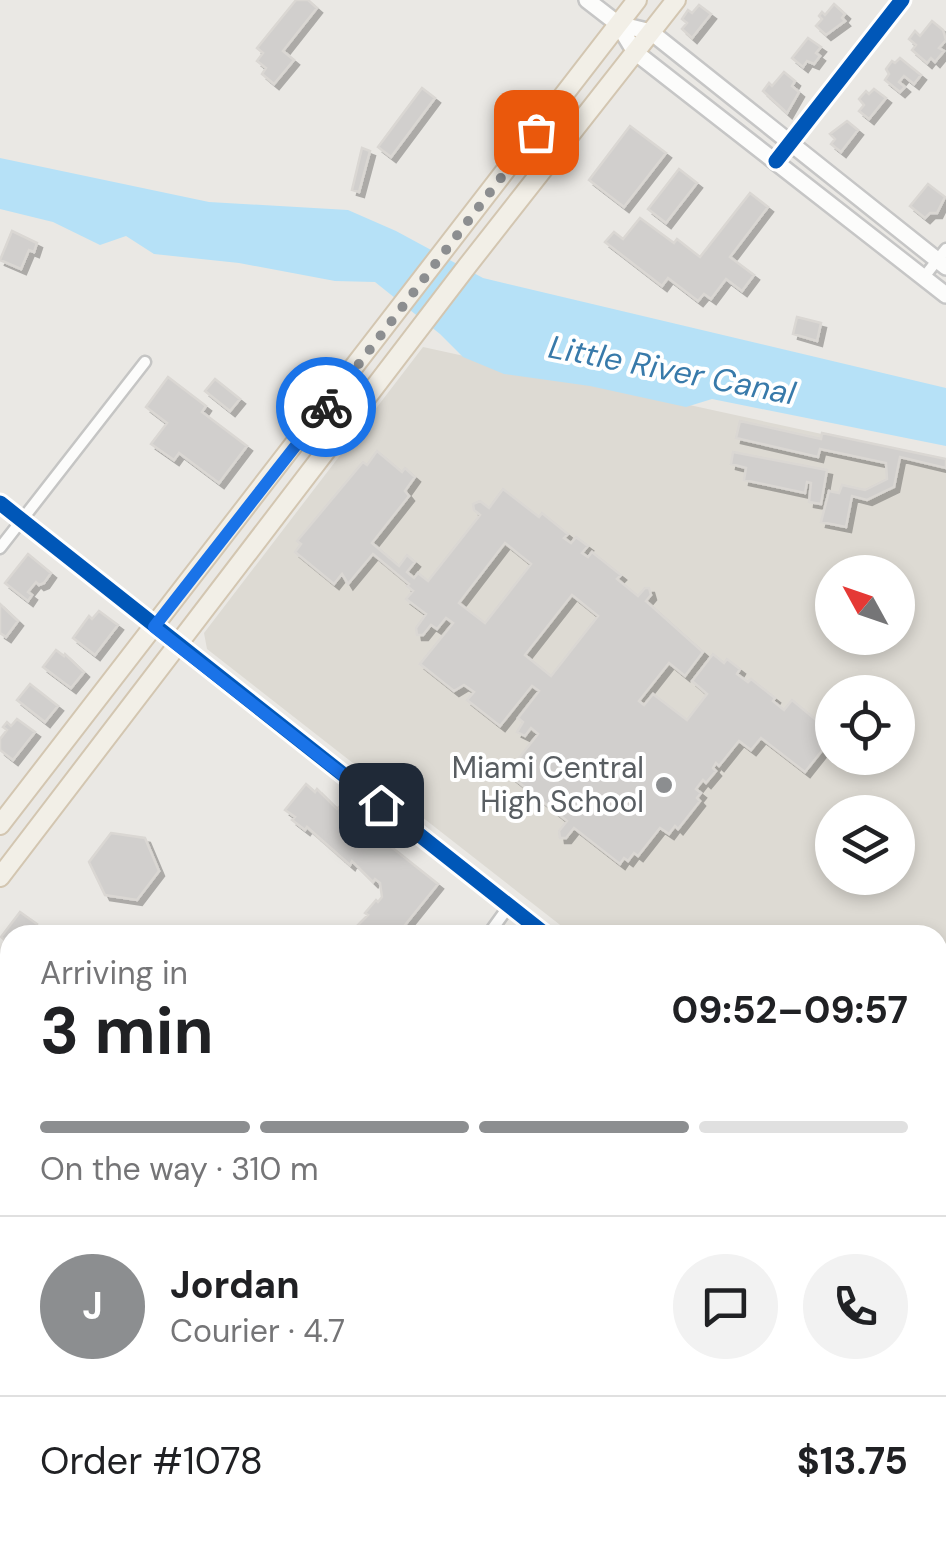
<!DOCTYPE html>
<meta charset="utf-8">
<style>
:root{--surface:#fff;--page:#f2f2f2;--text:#202124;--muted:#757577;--line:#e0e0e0;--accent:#8c8e90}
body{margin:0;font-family:"DM Sans",sans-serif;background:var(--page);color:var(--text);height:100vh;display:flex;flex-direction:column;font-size:38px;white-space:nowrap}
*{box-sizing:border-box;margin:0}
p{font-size:32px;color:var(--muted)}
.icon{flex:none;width:55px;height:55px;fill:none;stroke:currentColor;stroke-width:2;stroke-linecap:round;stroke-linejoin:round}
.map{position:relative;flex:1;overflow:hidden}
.sheet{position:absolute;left:0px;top:925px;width:948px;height:622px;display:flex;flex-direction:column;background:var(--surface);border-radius:30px 30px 0 0;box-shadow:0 5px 15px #0003}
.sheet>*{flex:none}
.needle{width:65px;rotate:310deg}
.tools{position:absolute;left:815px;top:555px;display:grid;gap:20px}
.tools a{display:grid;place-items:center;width:100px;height:100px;border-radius:50%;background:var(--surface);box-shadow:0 5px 15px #0003;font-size:50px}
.pin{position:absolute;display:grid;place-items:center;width:85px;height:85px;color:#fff;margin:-42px;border-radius:20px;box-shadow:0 5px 15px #0006}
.courier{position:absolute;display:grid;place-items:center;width:100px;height:100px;margin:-50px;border:8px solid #1a73e8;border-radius:50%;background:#fff;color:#222;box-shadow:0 2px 12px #0007}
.summary em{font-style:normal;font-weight:700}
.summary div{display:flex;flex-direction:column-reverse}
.summary{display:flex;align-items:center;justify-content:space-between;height:170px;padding:0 40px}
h1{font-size:65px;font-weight:700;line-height:75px}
.bar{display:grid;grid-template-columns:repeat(4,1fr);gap:15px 10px;align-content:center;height:120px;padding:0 40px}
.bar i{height:12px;border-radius:8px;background:var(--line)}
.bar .current{background:var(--accent)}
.bar p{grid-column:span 4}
.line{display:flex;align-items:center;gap:25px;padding:0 40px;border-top:2px solid var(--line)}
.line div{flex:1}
.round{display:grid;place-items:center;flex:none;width:105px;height:105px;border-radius:52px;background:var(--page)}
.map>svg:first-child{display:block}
</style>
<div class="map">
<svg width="946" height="1546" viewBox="0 0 946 1546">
<defs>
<filter id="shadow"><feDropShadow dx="5" dy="5" stdDeviation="0" flood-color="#0004"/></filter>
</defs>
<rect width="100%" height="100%" fill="#eae8e4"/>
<path fill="#dddad3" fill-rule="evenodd" d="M423,347L946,461V1226L938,1220V935H573L207,649L204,633ZM832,572H898V638H832ZM832,692H898V758H832ZM832,812H898V878H832Z"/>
<path fill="#b6e1f7" d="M0,158L209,202L348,210L396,231L483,278L946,388V446L712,399L686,407L590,386L504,374L463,357L440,334L375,282L335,281L239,263L154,254L126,236L100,245L53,222L0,209Z"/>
<path fill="#d1cfcd" stroke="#dad7d3" stroke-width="2.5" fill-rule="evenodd" filter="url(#shadow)" d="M296,0H308L317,8L283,51L294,60L274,84L262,74L266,68L257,61L263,53L257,48Z
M834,4L845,14L842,18L845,21L826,35L816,26L822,19L819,16L822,12L825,15Z
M699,5L711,14L692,38L682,29L687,23L682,19L688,10L692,13Z
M932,21L943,30L946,40L939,48L944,51L935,62L931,58L927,63L912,50L916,45L909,39L915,31L920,36Z
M808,38L821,47L816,53L820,56L814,64L807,61L803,67L792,58Z
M900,58L921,75L914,84L904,76L899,82L905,87L900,92L885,80L889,74L886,69L892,61L895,63Z
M784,72L795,81L792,86L799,92L787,113L763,91L769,83L772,86Z
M422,88L435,98L391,157L378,147Z
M874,89L886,98L869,119L859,111L864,105L859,99L866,91L869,94Z
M847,121L858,130L841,152L831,144L835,139L830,134Z
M630,126L666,153L624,207L589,180Z
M362,148L370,151L359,192L352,190Z
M679,169L697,183L666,223L648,209Z
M928,184L945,197L937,213H930L925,218L910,206Z
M750,193L768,207L730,257L754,275L742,291L726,279L711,299L704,294L698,301L668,278L662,286L605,242L614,232L623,239L640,218L674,243L677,239L700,257Z
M12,231L37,243L34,252L29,250L21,269L0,260Z
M797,317L821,323L817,341L793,334Z
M168,377L206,406L202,412L247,446L219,483L179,453L174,460L151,444L167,423L146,407Z
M215,379L240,399L230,411L205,391Z
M740,421L821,439L822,433L946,459V468L900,457L894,487L867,500L852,496L846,527L821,522L829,491L839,493L842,485L865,490L887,479L886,463L820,449L818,457L736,438Z
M377,451L402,472L405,468L415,477L405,491L409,496L372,543L399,566L407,555L415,562L407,572L414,578L418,573L428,581L480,515L474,510L473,504L480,501L489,508L503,489L539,517L542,513L568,534L564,538L571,543L576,537L588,546L582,553L588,557L592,552L621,575L617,579L638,596L645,588H649L651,595L646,601L703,652L685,676L669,663L639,701L644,705L653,694L687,720L707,694L692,681L713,654L724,663L727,659L740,669L737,674L748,682L751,679L775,698L773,701L784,710L792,700L832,733V738L805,772L761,738L751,750L739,741L719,766L716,763L713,768L716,771L706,783L703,780L696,789L701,793L697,798L700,801L678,829L675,826L669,834L660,828L638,856L634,853L628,861L624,858L620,864L574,828L566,838H560L559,831L567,821L507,773L538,734L531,728L525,736L517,732L523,722L518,718L539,691L532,686L500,726L467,700L474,692L464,685L454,691L420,664L453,623L446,618L437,629L431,625L423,635H417L416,628L426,614L406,599L413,591L407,586L409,584L373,554L348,584L342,574L334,584L295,552L301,544L297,541L363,462L367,465ZM505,543L531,564L485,623L459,603ZM572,595L598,616L551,676L525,655Z
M733,452L827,470L821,504L809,502L811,483L807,482L805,493L744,480L746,468L731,464Z
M28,554L51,573L44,583L39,585L36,582L28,592L32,595L28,601L5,583Z
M0,604L18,621L6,637L0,633Z
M99,611L118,625L95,655L73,638L89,616L92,619Z
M56,650L64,656L65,654L84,672L71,688L43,667Z
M30,684L58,706L45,722L17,700Z
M17,719L35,732L13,760L0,750V739L7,730L3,727L7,722L11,726Z
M306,784L315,792L317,789L337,809L339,807L360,827L362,824L382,844L384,841L438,884L397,935H348L368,915L365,913L376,900L378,902L382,897L380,883L375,879L373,882L352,861L350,865L307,827L305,830L292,820L295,817L285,810Z
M111,833L145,838L159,871L137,900L105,895L89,862Z
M20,912L37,924L29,935H10V944L1,937Z
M0,1029L10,1034L8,1076L0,1070Z
M10,1391V1422L6,1427L0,1422V1404Z"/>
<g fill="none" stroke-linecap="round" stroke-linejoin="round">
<defs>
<path id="street" d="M776,161L902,0
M924,277L946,249
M0,503L546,935
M0,548L145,362
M488,935L509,906
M0,1116L10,1124
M0,1165L10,1152
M938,1241L946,1247
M938,1345L946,1334
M938,1490L946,1497
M387,1538L398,1546
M689,1538L700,1546
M307,1546L314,1538
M424,1546L431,1538
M618,1546L624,1538
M779,1546L786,1538"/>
<path id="secondary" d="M587,0L618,24L635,52L946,295
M618,24L651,32L946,267
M0,1454L10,1462
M0,1494L10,1502
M54,1538L64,1546
M106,1538L117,1546"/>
<path id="primary" d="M0,825L637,0
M0,877L468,265L676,0"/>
</defs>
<use href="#street" stroke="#c5c5c4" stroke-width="15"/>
<use href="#secondary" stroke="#c6c6c6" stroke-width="20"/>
<use href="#primary" stroke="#d3c6b1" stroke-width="22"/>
<use href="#street" stroke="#fcfcfb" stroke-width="10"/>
<use href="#secondary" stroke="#fcfcfb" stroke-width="15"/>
<use href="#primary" stroke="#f2efe7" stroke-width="18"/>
<defs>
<path id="cycleway" d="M776,161L902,0
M0,503L546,935"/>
</defs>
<use href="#cycleway" stroke="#fff" stroke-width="21"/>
<use href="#cycleway" stroke="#0057b8" stroke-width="15"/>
</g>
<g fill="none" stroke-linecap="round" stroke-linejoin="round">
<path stroke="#8c8e90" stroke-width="10" stroke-dasharray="0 18" d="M326,407L536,132"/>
<path stroke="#1a73e8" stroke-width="12" d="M326,407L154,627L381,805"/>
</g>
<circle fill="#8c8e90" stroke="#fff" stroke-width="4" cx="664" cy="785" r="10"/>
<g text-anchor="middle" stroke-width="8" stroke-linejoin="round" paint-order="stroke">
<g font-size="30" fill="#595e62" stroke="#fff" text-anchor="end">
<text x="644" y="778">Miami Central<tspan x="644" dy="34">High School</tspan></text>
</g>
<g font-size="32" font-style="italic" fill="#387aaa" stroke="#fff">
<text transform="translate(672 370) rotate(11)" y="11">Little River Canal</text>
</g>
</g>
</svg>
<div class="tools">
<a><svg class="needle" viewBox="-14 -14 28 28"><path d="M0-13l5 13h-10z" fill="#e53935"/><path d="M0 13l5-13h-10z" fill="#757577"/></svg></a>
<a><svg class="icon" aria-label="locate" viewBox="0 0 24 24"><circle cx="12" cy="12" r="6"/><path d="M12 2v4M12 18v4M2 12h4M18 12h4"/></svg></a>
<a><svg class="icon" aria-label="layers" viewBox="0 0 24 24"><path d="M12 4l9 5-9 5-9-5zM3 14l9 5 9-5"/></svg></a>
</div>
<div class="pin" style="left:536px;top:132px;background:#ea580c"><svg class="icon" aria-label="bag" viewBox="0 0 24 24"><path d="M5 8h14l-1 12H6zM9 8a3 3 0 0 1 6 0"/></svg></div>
<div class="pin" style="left:381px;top:805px;background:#1f2937"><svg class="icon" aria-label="home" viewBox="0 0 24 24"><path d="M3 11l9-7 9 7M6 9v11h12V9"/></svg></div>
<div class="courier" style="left:326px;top:407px"><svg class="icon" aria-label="bike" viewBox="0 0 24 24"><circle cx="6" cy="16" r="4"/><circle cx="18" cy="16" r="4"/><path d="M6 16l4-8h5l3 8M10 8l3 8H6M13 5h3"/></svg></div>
<section class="sheet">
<div class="summary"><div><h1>3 min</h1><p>Arriving in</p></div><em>09:52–09:57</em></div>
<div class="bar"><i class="current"></i><i class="current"></i><i class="current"></i><i></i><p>On the way · 310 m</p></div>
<div class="line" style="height:180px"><b class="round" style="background:var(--accent);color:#fff">J</b><div><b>Jordan</b><p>Courier · 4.7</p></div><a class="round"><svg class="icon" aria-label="chat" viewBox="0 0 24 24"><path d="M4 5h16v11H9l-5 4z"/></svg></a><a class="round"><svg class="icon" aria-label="phone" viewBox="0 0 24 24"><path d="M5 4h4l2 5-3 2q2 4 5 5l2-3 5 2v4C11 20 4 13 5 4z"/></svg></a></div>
<div class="line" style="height:130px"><div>Order #1078</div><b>$13.75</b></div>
</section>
</div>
